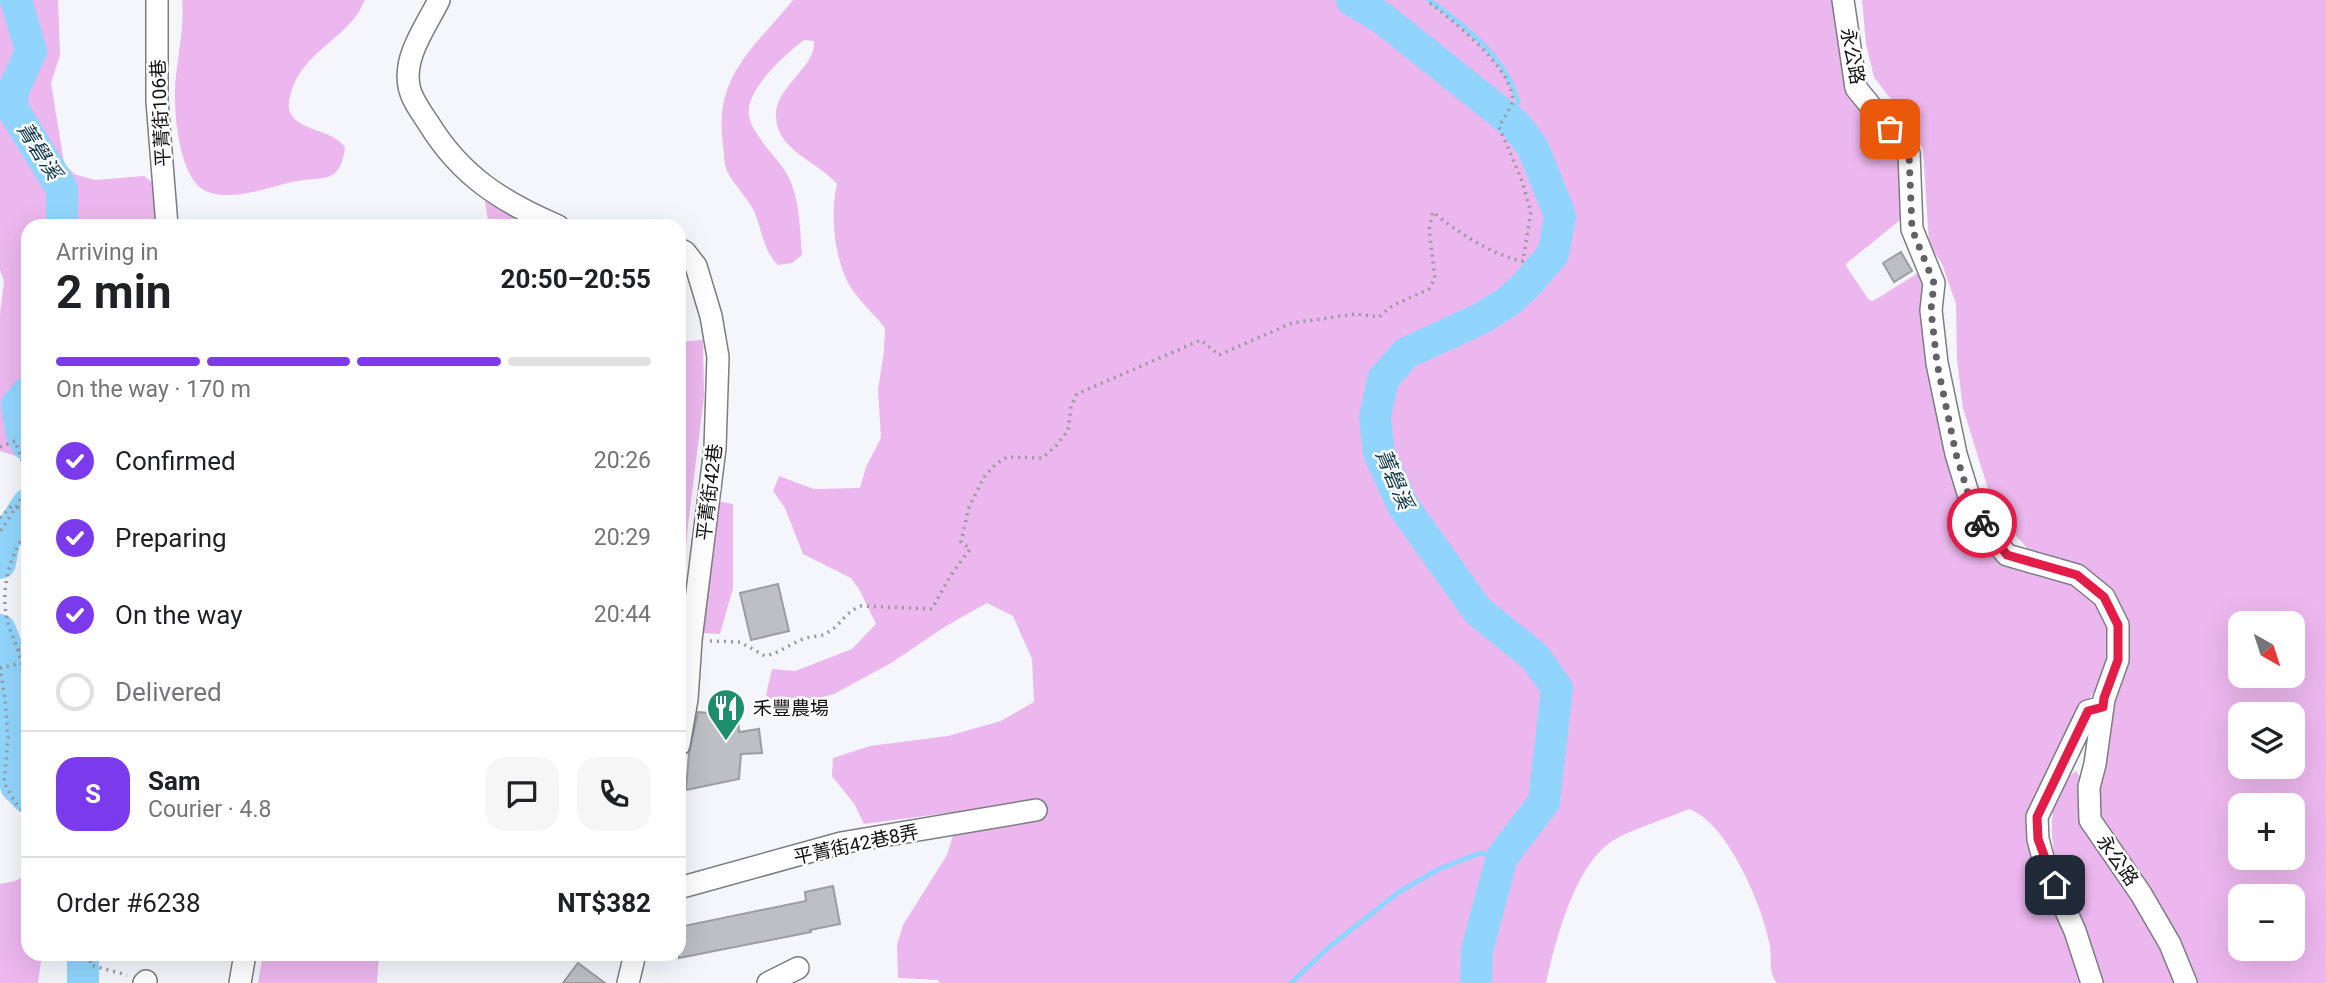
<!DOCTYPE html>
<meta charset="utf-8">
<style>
:root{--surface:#fff;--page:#f6f6f6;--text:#202124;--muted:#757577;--line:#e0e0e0;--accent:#7c3aed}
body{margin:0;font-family:Roboto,"Noto Sans TC",sans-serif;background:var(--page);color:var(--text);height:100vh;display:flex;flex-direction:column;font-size:26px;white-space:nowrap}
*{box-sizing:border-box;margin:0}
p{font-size:23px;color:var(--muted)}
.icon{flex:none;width:38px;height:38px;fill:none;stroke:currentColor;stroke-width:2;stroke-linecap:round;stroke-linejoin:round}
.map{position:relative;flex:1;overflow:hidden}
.details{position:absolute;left:21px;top:219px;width:665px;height:742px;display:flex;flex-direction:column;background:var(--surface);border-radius:21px;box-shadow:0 7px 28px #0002}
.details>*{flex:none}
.needle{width:46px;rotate:141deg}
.controls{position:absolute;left:2228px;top:611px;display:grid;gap:14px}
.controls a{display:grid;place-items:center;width:77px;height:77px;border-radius:14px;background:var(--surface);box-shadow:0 7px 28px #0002;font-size:35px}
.pin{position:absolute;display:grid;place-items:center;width:60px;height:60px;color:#fff;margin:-30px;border-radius:14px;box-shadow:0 4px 10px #0006}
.courier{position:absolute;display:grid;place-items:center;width:70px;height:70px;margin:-35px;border:5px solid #e11d48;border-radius:50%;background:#fff;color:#222;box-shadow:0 2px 9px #0007}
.summary em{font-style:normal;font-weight:700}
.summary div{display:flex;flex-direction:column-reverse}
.summary{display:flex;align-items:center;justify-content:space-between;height:119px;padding:0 35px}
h1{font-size:46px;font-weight:700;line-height:52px}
.bar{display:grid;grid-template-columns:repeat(4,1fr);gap:10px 7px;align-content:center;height:84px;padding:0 35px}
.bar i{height:9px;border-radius:5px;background:var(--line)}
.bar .active{background:var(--accent)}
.bar p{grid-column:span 4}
.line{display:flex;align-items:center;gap:18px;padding:0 35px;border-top:2px solid var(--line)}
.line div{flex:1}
.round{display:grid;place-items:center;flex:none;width:74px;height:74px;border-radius:21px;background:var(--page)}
ol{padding:0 35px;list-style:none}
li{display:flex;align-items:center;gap:21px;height:77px}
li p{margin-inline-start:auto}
li .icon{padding:7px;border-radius:50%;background:var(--accent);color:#fff;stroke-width:4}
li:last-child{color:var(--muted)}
li i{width:38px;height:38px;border:4px solid var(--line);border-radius:50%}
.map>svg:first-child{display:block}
</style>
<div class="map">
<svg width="2326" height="983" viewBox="0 0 2326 983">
<rect width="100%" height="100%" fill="#f5f6fc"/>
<path fill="#ecb7ee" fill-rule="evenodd" d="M0,0H58L60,55L51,83L64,163L74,174L95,180L144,176L154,184L156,226H28V465L19,457L0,451V314L4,281L0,270Z
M182,0H365C362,5 360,11 357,15C336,43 301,56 291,93C289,100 287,107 291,114C301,132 330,128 345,147C340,187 322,175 292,182C266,188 234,201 208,192C180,182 174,117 175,90C176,61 185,29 182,0Z
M793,0H1835L1839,33L1901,155L1904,217L1847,263L1846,266L1869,300L1873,301L1923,270L1981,532L2093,594L2109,619L2111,664L2059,748L2034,814L2086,983H1777C1768,972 1772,960 1770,946C1763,907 1728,823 1689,809C1666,819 1641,826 1619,837C1576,858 1556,939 1546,983H940L938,980L898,978L897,945L903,925L947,855L954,832L947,813L864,824L855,805L832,776L833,758L870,746L948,736L1001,721L1034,702L1032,659L1013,616L987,603L946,626L891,663L834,694L782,708L766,695L772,669L795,671L852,649L876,624L859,589L851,578L803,554L785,508L773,491L779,476L814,489L860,488L866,467L881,438L878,390L884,351L885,328C873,313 855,297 847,281C834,253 830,214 837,184C819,162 777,151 776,117C774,87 817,67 814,41L804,40C786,54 744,90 749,116C750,124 757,134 761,140C771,154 787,169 792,185C800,206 800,233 802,255L792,263L778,265C763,251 762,229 754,211C747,197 734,185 727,171C724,163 724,153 723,144C713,76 755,47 793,0Z
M1862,0H2326V983H2198L2177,943L2102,825L2096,805L2098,790L2106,766L2115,687L2128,631L2042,556L2029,550L2006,525L1988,489L1963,408L1957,360L1956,304L1942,264L1929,244L1923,149L1901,113L1874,77L1866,44ZM2240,623H2292V676H2240ZM2240,714H2292V766H2240ZM2240,805H2292V858H2240ZM2240,896H2292V948H2240Z
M488,197L547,226H489L485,202Z
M703,340L704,397L688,525L679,626V342Z
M716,501L733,504V588L720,634L702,633Z
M2076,771L2080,777L2078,801L2080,816L2132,898L2177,983H2097C2078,932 2019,812 2076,771Z
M28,874V954H42L38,983H0V884L15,881Z
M263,954H379L377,983H258Z"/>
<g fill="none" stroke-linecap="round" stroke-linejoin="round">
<path stroke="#91d5fd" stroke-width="5" d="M1429,0C1463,24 1509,60 1518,103
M1523,117L1533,148
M0,695L16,694
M1291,983L1329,947L1399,892L1439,869L1480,853L1502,857"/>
<path stroke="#91d5fd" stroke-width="32" d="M16,0L31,51L13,91L12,108L62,189V226
M1352,0L1382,18L1516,125L1533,148L1558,210L1560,218L1553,254L1528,283L1509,301L1480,319L1406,353L1383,379L1375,417L1379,453L1403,506L1478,611L1535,657L1557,688L1544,802L1502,857L1477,950L1476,983
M28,392L17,405L22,434L28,445
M0,563L4,541L28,504
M0,630L12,661L16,694V786L28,798
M83,983V954"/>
</g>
<path fill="#bcbfc4" stroke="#9a9da2" stroke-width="2" d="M1901,252L1912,271L1894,282L1883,263Z
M778,584L789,631L751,640L740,593Z
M698,712L738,716L739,732L759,729L762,753L741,754L739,779L686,790L689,753Z
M833,886L840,924L810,930L811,932L679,958V927L806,901L805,892Z
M578,963L605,983H563Z"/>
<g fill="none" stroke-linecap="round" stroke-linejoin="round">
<defs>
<path id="minor" d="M157,0V101L167,226
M439,0C427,25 403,56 409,86C411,99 422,113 429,124C461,176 502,202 558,226
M1843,0L1856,88L1909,153L1912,229L1934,283L1931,310L1937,363L1956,454L1971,503L1987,531L2007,555L2077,575L2104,597L2118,625V660L2104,699L2095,764L2089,787L2090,820L2141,894L2170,944L2186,983
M679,249L685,252L696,266L711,316L718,357L715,448L691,640L687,699L679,745
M679,888L841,843L1036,810
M144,983L146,981
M240,983L245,954
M628,983L635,954
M768,983L798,968
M2092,983L2075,931L2044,862L2038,839L2037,817L2088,711L2103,707"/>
</defs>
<use href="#minor" stroke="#7c7d82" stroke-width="24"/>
<path stroke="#98999d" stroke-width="3.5" stroke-dasharray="2 5" stroke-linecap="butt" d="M0,447L15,441C34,489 26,491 0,532
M17,507L28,513
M0,518L12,506L17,507
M28,530C10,554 0,589 7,619C9,630 15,640 18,651C23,667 26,683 28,700
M710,641L740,642L765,656C780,653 791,643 806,638C813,636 821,637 827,633C841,625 846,611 861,606L932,609L951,575L970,549L961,542L969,507L984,477L996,464L1007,457L1042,458L1055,447L1068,431L1071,407L1077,394L1201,340L1219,355L1292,323L1356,314L1379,317L1392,306L1429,289L1435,278L1429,229L1433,212C1454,230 1495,257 1523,261L1531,212L1521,178L1499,127C1502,120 1509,111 1512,103C1519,73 1448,16 1426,0
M18,650L28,649
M0,667L5,700L8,738L4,782L14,801L28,817
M0,668L22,663
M28,740L25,771L28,782
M91,954L90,965L127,975"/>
<use href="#minor" stroke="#fff" stroke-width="21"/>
</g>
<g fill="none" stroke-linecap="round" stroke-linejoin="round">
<path stroke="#616265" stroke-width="7" stroke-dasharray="0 12.6" d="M1890,129L1909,153L1912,229L1934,283L1931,310L1937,363L1956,454L1971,503L1982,523"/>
<path stroke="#e11d48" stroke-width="9" d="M1982,523L2007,555L2077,575L2104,597L2118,625V660L2104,698L2103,707L2088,711L2037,817L2038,839L2055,885"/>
</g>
<defs>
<symbol id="restaurant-pin" viewBox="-11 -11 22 30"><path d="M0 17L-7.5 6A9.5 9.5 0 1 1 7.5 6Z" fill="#1f8e6e" stroke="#fff"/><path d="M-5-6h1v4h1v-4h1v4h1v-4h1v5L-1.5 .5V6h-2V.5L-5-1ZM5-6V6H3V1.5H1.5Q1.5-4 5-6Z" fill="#fff"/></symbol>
</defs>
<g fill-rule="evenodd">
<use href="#restaurant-pin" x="704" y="686" width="44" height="60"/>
</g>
<g text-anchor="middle" stroke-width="5" stroke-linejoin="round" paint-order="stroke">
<g font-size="19" fill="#121214" stroke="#fff">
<text transform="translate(1853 56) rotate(79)" y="7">永公路</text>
<text transform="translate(160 113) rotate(-93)" y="7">平菁街106巷</text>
<text transform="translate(709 492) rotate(-83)" y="7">平菁街42巷</text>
<text transform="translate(856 844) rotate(-12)" y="7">平菁街42巷8弄</text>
<text transform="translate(2118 860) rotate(55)" y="7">永公路</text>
</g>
<g font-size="19" fill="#121214" stroke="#fff" text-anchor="start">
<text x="753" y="715">禾豐農場</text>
</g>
<g font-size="21" font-style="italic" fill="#0e364a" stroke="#fff">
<text transform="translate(39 151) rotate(58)" y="7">菁礐溪</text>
<text transform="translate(1394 479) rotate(67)" y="7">菁礐溪</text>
</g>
</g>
</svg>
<div class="controls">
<a><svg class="needle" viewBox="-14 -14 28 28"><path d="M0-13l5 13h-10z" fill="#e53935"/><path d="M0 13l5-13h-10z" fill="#757577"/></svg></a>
<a><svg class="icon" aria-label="layers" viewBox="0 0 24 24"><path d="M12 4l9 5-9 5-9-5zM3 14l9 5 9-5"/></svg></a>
<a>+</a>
<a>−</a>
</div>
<div class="pin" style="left:1890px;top:129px;background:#ea580c"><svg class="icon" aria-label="bag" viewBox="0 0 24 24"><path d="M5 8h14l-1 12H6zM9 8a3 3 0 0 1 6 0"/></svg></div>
<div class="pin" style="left:2055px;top:885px;background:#1f2937"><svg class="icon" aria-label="home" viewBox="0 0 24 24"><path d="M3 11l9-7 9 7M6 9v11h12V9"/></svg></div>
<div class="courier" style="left:1982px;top:523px"><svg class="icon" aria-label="bike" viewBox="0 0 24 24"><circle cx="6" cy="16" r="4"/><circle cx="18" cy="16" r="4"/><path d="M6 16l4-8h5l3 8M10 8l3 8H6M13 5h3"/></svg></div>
<section class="details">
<div class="summary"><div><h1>2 min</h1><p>Arriving in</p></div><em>20:50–20:55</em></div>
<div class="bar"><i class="active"></i><i class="active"></i><i class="active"></i><i></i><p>On the way · 170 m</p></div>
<ol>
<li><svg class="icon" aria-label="check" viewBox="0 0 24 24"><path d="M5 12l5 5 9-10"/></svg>Confirmed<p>20:26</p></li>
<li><svg class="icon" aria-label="check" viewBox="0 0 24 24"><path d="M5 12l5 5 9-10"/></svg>Preparing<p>20:29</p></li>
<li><svg class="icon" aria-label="check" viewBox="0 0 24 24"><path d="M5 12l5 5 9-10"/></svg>On the way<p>20:44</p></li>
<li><i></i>Delivered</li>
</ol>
<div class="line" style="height:126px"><b class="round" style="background:var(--accent);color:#fff">S</b><div><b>Sam</b><p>Courier · 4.8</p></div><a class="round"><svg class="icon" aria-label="chat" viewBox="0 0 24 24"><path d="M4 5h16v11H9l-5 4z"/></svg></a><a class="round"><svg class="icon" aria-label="phone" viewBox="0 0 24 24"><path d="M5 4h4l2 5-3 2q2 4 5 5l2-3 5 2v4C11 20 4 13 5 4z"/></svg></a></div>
<div class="line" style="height:91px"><div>Order #6238</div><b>NT$382</b></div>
</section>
</div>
